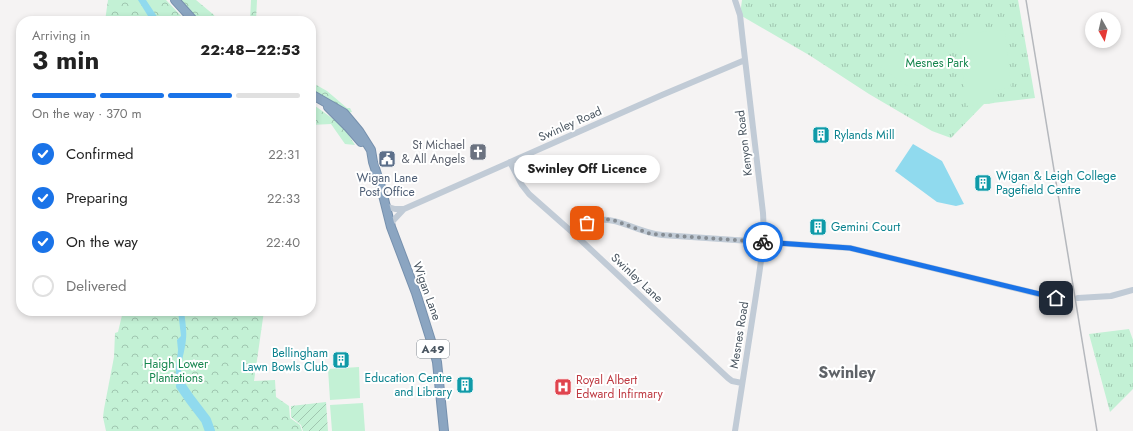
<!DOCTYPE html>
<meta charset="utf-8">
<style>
:root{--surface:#fff;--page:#f6f6f6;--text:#222;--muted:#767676;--line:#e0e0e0;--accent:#1a73e8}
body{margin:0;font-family:Jost,sans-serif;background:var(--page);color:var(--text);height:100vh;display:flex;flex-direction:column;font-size:15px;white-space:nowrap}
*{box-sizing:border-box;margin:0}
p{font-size:13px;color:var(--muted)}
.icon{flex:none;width:22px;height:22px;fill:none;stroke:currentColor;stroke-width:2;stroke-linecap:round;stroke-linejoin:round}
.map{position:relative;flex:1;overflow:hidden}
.panel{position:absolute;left:16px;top:16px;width:300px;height:300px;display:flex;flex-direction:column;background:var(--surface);border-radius:16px;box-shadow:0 2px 6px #0003}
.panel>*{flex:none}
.needle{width:26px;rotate:172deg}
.controls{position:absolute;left:1085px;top:12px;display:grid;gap:8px}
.controls a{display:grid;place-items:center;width:36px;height:36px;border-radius:50%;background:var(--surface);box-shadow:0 2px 6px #0003;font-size:20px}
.pin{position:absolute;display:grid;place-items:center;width:34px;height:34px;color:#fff;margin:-17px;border-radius:8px;box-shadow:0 2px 6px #0006}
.courier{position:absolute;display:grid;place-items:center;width:40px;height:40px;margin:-20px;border:3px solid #1a73e8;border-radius:50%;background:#fff;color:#222;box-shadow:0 1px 5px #0007}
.bubble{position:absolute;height:28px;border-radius:14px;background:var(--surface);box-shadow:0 2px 6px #0003;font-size:13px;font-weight:700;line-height:28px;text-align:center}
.head em{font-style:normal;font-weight:700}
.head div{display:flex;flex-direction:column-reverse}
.head{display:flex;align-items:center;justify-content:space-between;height:68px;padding:0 16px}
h1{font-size:26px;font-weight:700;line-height:30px}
.bar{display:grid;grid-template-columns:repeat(4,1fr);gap:6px 4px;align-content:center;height:48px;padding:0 16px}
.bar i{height:5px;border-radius:3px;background:var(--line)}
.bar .active{background:var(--accent)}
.bar p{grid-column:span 4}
ol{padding:0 16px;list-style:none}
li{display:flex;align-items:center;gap:12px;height:44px}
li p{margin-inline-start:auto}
li .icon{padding:4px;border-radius:50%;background:var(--accent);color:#fff;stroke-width:4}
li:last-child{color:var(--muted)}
li i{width:22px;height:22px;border:2px solid var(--line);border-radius:50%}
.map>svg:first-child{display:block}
</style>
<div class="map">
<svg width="1133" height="431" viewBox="0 0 1133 431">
<defs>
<pattern id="forest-crowns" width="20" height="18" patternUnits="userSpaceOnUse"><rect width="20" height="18" fill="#c3f1d5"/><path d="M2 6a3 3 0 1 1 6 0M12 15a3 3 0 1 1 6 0" fill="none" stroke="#a0c6b0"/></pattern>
<pattern id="park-tufts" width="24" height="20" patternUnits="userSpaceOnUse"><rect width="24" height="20" fill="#c3f1d5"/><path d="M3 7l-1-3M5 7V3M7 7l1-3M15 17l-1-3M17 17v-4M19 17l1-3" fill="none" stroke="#a0c6b0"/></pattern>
<pattern id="garden-furrows" width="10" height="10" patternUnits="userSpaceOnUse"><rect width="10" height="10" fill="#c3f1d5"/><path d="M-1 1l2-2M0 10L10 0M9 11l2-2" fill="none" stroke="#a0c6b0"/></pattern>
</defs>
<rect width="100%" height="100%" fill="#f5f3f3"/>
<path fill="url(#forest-crowns)" d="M108,0H166L186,21H105Z
M179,0H196L214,15L216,21H199Z
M251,0H257L256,21H250Z
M311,82L327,91L347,108H350L352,112L346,113L311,91Z
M311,103L343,126L355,145L345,144L331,124L311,125Z
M123,311H264L254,381L275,380L276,397L289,406L290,418L300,425L302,431H106L103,417L104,409L114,357L115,333L118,332Z"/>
<path fill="url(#park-tufts)" d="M742,0H1018L1035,98L984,104L951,138L932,131L869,94L809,55L740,15Z
M1129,329L1133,340V389L1110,412L1089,334Z"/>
<path fill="url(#garden-furrows)" d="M326,402L328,431H303L301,425L291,417V406Z"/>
<path fill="#c3f1d5" d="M956,0H994V1L957,4Z
M1005,30L1011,88L993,90L994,103L966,106L959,34Z
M894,47L925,69L912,89L880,67Z
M359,367L360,398L330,400L328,369Z
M363,403L365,431H332L330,405Z"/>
<path fill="#90daee" d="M138,0H146L160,21H153L148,16Z
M913,144L942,161L964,204L956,206L937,202L895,171Z
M178,311H184C185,320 187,330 186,339C184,361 174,372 189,393L188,398L184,397L178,385L176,380V369L178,350L177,340L181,336Z"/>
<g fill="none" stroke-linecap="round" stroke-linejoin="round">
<path stroke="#90daee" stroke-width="10" d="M181,386L190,399L206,420L210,431"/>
<defs>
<path id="highway" d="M175,0L194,21
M311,94L344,113L359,131L371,150L373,162L381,187L391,227L416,293L432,344L437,362L444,431
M328,107L348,127L361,142"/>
</defs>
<use href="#highway" stroke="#7690ad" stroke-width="10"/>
<path stroke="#c1cbd6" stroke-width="6" d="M510,162L522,185L529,194L572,232L728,378L732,381L742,383
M385,206L395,209H404
M390,224L404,209L662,95L745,60
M572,232C613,205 622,230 662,235L850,248L1047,296L1063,299H1070
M1078,298L1111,296L1133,290
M735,431C742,386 749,341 756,295C760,268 765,241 763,213L743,42L740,15L735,0"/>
<use href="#highway" stroke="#8ba5c1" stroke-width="8"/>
<path stroke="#b5b8bd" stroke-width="1.5" d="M1026,0L1097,431"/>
</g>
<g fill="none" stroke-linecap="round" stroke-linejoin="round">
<path stroke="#868d94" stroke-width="4" stroke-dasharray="0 7.2" d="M587,223L596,220L605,219L613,220L651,234L763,242"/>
<path stroke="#1a73e8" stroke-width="5" d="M763,242L850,248L1056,298"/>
</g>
<defs>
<symbol id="building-square" viewBox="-11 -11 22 22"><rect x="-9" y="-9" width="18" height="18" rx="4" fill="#0f9aa8" stroke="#fff"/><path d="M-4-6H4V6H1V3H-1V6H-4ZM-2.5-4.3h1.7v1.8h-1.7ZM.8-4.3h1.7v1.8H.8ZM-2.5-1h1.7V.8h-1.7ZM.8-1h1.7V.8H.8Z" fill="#fff"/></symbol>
<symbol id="church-square" viewBox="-11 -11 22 22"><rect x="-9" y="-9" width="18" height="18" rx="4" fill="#6b7280" stroke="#fff"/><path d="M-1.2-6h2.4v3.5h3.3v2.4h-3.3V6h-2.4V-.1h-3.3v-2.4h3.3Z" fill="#fff"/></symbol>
<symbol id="civic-square" viewBox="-11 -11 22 22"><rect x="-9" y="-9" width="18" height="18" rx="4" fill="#5c6f8a" stroke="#fff"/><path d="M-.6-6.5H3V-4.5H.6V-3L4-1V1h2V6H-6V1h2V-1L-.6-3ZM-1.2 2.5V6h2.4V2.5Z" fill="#fff"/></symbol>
<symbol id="hospital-square" viewBox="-11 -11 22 22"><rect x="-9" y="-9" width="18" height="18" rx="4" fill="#e0444e" stroke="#fff"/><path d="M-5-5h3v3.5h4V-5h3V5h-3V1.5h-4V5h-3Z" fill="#fff"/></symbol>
</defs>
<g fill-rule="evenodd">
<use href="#building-square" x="811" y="125" width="20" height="20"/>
<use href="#church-square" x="468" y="142" width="20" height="20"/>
<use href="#civic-square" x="377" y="149" width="20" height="20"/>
<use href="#building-square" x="973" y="173" width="20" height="20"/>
<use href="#building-square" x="808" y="217" width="20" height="20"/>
<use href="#building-square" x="331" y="350" width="20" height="20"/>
<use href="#building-square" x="455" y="375" width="20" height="20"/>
<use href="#hospital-square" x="553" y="377" width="20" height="20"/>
</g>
<g text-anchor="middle" stroke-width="4" stroke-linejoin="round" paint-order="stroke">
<rect fill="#fff" stroke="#808990" stroke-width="1" x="417" y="340" width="32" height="18" rx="3"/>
<g font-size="11" font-weight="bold" fill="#4a5661">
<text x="433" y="353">A49</text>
</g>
<g font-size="12" fill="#17864f" stroke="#fff">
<text x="937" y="67">Mesnes Park</text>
<text x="176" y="368">Haigh Lower<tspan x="176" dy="14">Plantations</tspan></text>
</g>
<g font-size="12" fill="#4a5661" stroke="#fff">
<text transform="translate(570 124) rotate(-24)" y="4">Swinley Road</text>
<text transform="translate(744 143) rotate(-97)" y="4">Kenyon Road</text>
<text transform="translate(637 278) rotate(43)" y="4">Swinley Lane</text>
<text transform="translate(427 291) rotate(70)" y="4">Wigan Lane</text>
<text transform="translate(739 335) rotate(-81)" y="4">Mesnes Road</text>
</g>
<g font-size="12" fill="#0d838f" stroke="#fff" text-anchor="start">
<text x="834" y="139">Rylands Mill</text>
<text x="996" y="180">Wigan &amp; Leigh College<tspan x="996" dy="14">Pagefield Centre</tspan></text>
<text x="831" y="231">Gemini Court</text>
<text x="328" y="357" text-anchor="end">Bellingham<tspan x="328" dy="14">Lawn Bowls Club</tspan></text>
<text x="452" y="382" text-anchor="end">Education Centre<tspan x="452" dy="14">and Library</tspan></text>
</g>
<g font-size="12" fill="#5b616d" stroke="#fff" text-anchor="end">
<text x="465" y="149">St Michael<tspan x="465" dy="14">&amp; All Angels</tspan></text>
</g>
<g font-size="12" fill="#4e5e75" stroke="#fff">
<text x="387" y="182">Wigan Lane<tspan x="387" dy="14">Post Office</tspan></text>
</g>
<g font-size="12" fill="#be3a42" stroke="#fff" text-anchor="start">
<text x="576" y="384">Royal Albert<tspan x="576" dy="14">Edward Infirmary</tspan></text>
</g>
<g font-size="16" font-weight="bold" fill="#5f6368" stroke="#fff">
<text x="847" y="378">Swinley</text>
</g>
</g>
</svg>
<div class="controls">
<a><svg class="needle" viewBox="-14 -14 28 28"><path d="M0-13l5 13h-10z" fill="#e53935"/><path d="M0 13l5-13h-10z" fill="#767676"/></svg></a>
</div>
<div class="pin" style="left:587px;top:223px;background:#ea580c"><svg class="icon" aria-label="bag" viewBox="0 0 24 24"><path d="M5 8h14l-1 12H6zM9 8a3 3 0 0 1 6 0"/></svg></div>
<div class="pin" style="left:1056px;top:298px;background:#1f2937"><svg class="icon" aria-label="home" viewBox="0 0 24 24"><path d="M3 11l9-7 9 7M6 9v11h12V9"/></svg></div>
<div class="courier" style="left:763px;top:242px"><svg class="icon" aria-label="bike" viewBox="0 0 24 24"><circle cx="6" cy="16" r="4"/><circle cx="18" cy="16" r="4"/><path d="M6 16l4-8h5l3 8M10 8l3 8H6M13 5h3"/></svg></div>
<div class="bubble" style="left:514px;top:155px;width:146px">Swinley Off Licence</div>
<section class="panel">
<div class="head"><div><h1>3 min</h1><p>Arriving in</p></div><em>22:48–22:53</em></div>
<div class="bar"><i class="active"></i><i class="active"></i><i class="active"></i><i></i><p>On the way · 370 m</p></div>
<ol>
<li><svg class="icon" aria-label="check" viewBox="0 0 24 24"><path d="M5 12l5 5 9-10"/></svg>Confirmed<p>22:31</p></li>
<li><svg class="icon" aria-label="check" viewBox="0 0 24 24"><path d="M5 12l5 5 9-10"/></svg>Preparing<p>22:33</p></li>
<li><svg class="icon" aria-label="check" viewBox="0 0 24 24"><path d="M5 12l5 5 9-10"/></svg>On the way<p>22:40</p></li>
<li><i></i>Delivered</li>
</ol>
</section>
</div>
